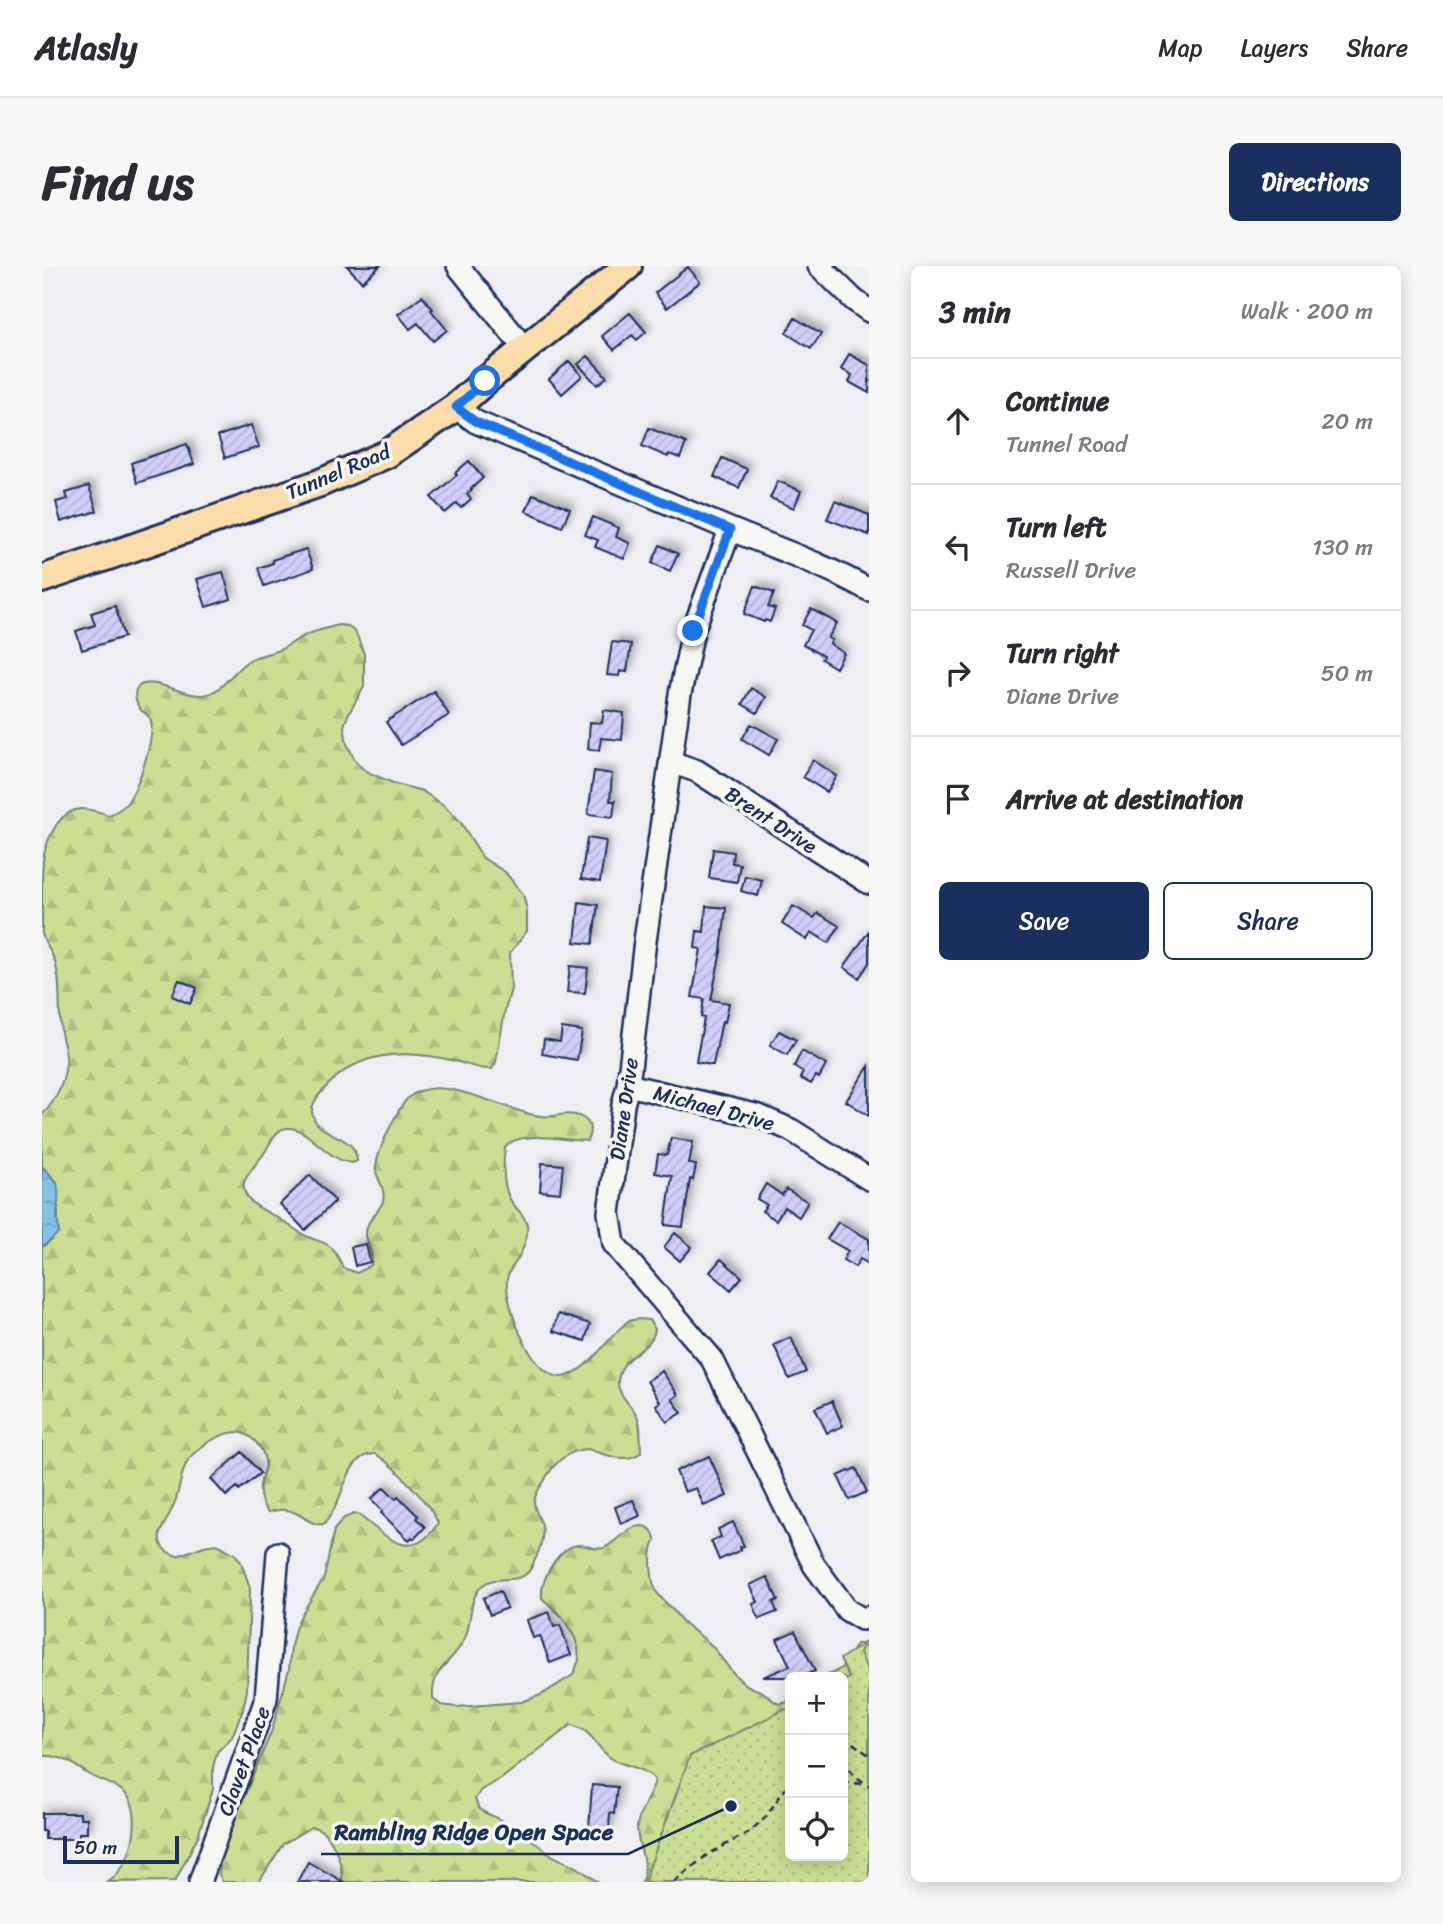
<!DOCTYPE html>
<meta charset="utf-8">
<style>
body{margin:0;font-family:Sriracha,sans-serif;background:#f7f7f7;color:#2b2b33}
.controls{position:absolute;right:21px;bottom:21px;display:grid;overflow:hidden;border-radius:10px;box-shadow:0 4px 18px #0003}
.controls button{width:63px;height:63px;display:grid;place-items:center;padding:0;border:0;border-bottom:2px solid #e1e1e2;background:#fff;color:#2b2b33;font:35px sans-serif}
.scale{position:absolute;left:21px;bottom:18px;width:116px;box-sizing:border-box;padding-left:7px;border:4px solid #1b2f5e;border-top:0;font-size:19px;line-height:24px;white-space:nowrap;color:#1b2f5e;-webkit-text-stroke:5px #f6f6f2;paint-order:stroke}
.stop{position:absolute;width:21px;height:21px;margin:-16px;border:5px solid #1a73e8;border-radius:50%;background:#fff}
.stop.end{background:#1a73e8;border-color:#fff;box-shadow:0 2px 7px #0008}
.list{margin:0;padding:0;list-style:none}
h2{display:flex;justify-content:space-between;align-items:center;height:91px;margin:0;padding:0 28px;font-size:30px}
h2 small{font-size:23px;font-weight:400;color:#7c7c81}
.list li{display:grid;grid-template-columns:46px 1fr auto;gap:21px;align-items:center;box-sizing:border-box;height:126px;padding:0 28px;border-top:2px solid #e1e1e2}
.list b{display:block;font-size:26px;white-space:nowrap}
.list p{margin:0;font-size:23px;white-space:nowrap;color:#7c7c81}
.list em{font-size:23px;font-style:normal;color:#7c7c81}
.actions{display:flex;gap:14px;padding:21px 28px}
.actions a{flex:1;padding:16px 0;border:2px solid #1b2f5e;border-radius:10px;text-align:center;font-size:24px;color:#1b2f5e}
.actions .main{background:#1b2f5e;color:#fff}
.icon{flex:none;width:38px;height:38px;fill:none;stroke:currentColor;stroke-width:2;stroke-linecap:round;stroke-linejoin:round}
.map{position:relative;flex:none;width:827px;height:1616px;overflow:hidden;border-radius:10px}
header{display:flex;align-items:center;gap:42px;box-sizing:border-box;height:98px;padding:0 35px;background:#fff;border-bottom:2px solid #e1e1e2}
header strong{font-size:33px}
nav{display:flex;gap:38px;margin-inline-start:auto;font-size:24px}
.intro{display:flex;align-items:center;justify-content:space-between;box-sizing:border-box;height:168px;padding:0 42px}
h1{margin:0;font-size:49px}
.button{padding:18px 32px;border-radius:10px;background:#1b2f5e;color:#fff;font-size:24px;font-weight:700}
main{display:flex;gap:42px;padding:0 42px}
aside{flex:1;background:#fff;border-radius:10px;box-shadow:0 4px 18px #0003}
.map>svg:first-child{display:block}
.forest{fill:url(#forest-firs);stroke:#738678;stroke-width:2}
.park{fill:url(#park-dots);stroke:#738678;stroke-width:2}
.water{fill:url(#water-ripples);stroke:#5b87af;stroke-width:2}
.building{fill:url(#building-hatch);stroke:#1b2f5e;stroke-width:2;filter:url(#shadow)}
.lines{fill:none;stroke-linecap:round;stroke-linejoin:round}
.minor-casing{stroke:#1b2f5e;stroke-width:26}
.major-casing{stroke:#1b2f5e;stroke-width:32}
.path{stroke:#1b2f5e;stroke-width:2.5;stroke-dasharray:7 5;stroke-linecap:butt}
.minor{stroke:#f6f6f2;stroke-width:21}
.major{stroke:#fbddab;stroke-width:26}
.route{stroke:#1a73e8;stroke-width:9}
.labels{text-anchor:middle;stroke-width:7;stroke-linejoin:round;paint-order:stroke}
.street-label{font-size:21px;fill:#1b2f5e;stroke:#f6f6f2}
.leader{fill:none;stroke:#1b2f5e;stroke-width:2.5}
.callout-dot{fill:#1b2f5e;stroke:#f6f6f2;stroke-width:2.5}
.callout-label{font-size:23px;text-anchor:middle;font-weight:bold;fill:#1b2f5e;stroke:#f6f6f2;stroke-width:7;stroke-linejoin:round;paint-order:stroke}
</style>
<header>
<strong>Atlasly</strong>
<nav><a>Map</a><a>Layers</a><a>Share</a></nav>
</header>
<div class="intro"><h1>Find us</h1><a class="button">Directions</a></div>
<main>
<div class="map">
<svg width="827" height="1616" viewBox="0 0 827 1616">
<defs>
<pattern id="forest-firs" width="22" height="20" patternUnits="userSpaceOnUse" patternTransform="scale(1.75)"><rect width="22" height="20" fill="#cbde93"/><path d="M5 1l3.5 6h-7zM16 11l3.5 6h-7z" fill="#aebf81"/></pattern>
<pattern id="park-dots" width="8" height="8" patternUnits="userSpaceOnUse" patternTransform="scale(1.75)"><rect width="8" height="8" fill="#cbde93"/><path d="M2 2h.1M6 6h.1" fill="none" stroke="#aebf81" stroke-width="1.8" stroke-linecap="round"/></pattern>
<pattern id="water-ripples" width="26" height="14" patternUnits="userSpaceOnUse" patternTransform="scale(1.75)"><rect width="26" height="14" fill="#86c1e5"/><path d="M2 4q2-2 4 0t4 0M15 11q2-2 4 0t4 0" fill="none" stroke="#6d9dbd"/></pattern>
<pattern id="building-hatch" width="6" height="6" patternUnits="userSpaceOnUse" patternTransform="scale(1.75)"><rect width="6" height="6" fill="#d1cff8"/><path d="M-1 1l2-2M0 6l6-6M5 7l2-2" fill="none" stroke="#b3b2d7"/></pattern>
<filter id="shadow"><feDropShadow dx="4.5" dy="-4.5" stdDeviation="3.5" flood-color="#0004"/></filter>
</defs>
<rect width="100%" height="100%" fill="#efeef3"/>
<filter id="ink" filterUnits="userSpaceOnUse"><feTurbulence type="fractalNoise" baseFrequency=".0143" numOctaves="2"/><feDisplacementMap in="SourceGraphic" scale="14" xChannelSelector="R" yChannelSelector="G"/><feConvolveMatrix kernelMatrix="1 2 1 2 8 2 1 2 1" color-interpolation-filters="sRGB"/></filter>
<g filter="url(#ink)">
<path class="forest" d="M296,359L306,360L314,367L322,388V421L306,449L302,460L305,478L313,494L320,502L330,508L351,517L380,525L403,540L418,555L441,592L463,606L481,628L485,644V665L468,687L469,723L463,744L454,796L450,803C437,804 425,798 413,795C369,784 319,783 286,819C280,825 269,836 270,846C273,872 315,867 315,895L310,897C283,894 266,860 245,862C233,863 228,878 223,886C218,894 204,908 202,917C199,938 226,945 238,953C248,960 256,966 266,971C272,974 280,975 286,979C293,984 298,994 301,1002L315,1007L329,999C332,987 325,980 324,968C323,955 337,947 341,935C344,924 336,915 334,905C332,890 356,842 366,832C397,803 464,847 499,850C512,852 528,844 541,852C550,857 549,867 545,875C523,875 478,863 463,881C461,897 460,919 468,933C472,942 484,949 485,959C487,969 480,986 475,994C471,1000 466,1005 465,1013C462,1038 493,1125 528,1109C552,1098 566,1071 586,1055L596,1053L607,1054L613,1063C610,1086 579,1086 576,1115C575,1129 588,1137 594,1148C600,1158 598,1174 599,1186C585,1199 562,1188 546,1183C524,1184 510,1199 501,1217C497,1222 493,1229 492,1236C492,1244 496,1250 499,1256C504,1270 496,1289 489,1302C479,1321 454,1307 441,1319C425,1333 431,1357 422,1374C410,1398 389,1401 391,1433L399,1439L415,1441L479,1436L499,1429L531,1409L537,1394L536,1382L533,1372L521,1352L500,1332C498,1314 516,1281 536,1279C545,1278 552,1285 562,1282C575,1277 592,1251 608,1263C611,1265 612,1269 613,1272C613,1278 611,1277 610,1283C608,1294 609,1314 614,1325C617,1331 623,1335 628,1341C633,1346 637,1352 642,1357C650,1364 659,1370 667,1377C680,1390 687,1406 702,1417C708,1422 715,1423 721,1426C732,1433 732,1442 748,1435V1590H801V1411H781C806,1402 802,1398 814,1378H819L827,1384V1616H600C607,1596 595,1581 595,1561C596,1545 609,1531 613,1514C603,1501 585,1501 572,1494C551,1482 554,1465 529,1459L459,1513L439,1524L433,1533L437,1543L442,1546L473,1561L511,1590L535,1601L556,1616H300C301,1598 290,1562 269,1561L241,1578L217,1616H181L177,1608L179,1586L230,1464L247,1403L249,1380L253,1363L259,1349L282,1312L292,1264L302,1252L312,1248L317,1249C345,1271 370,1299 396,1257C388,1238 351,1198 333,1188C308,1187 303,1222 294,1239C291,1246 287,1252 282,1258C267,1261 259,1245 244,1244C239,1243 232,1245 226,1246C217,1236 216,1223 220,1210C221,1205 224,1200 223,1195C221,1182 212,1171 200,1167C184,1162 153,1182 145,1196C139,1207 138,1221 134,1233C130,1245 123,1256 118,1267C116,1280 123,1286 135,1290L162,1280L174,1278L179,1280L193,1288L199,1296L208,1322L205,1424L201,1444L190,1471L175,1486L171,1501V1523L156,1570L133,1615L66,1616C88,1603 101,1554 87,1532C78,1518 58,1516 45,1507C37,1503 30,1496 21,1493C14,1491 7,1489 0,1490V981L10,974L16,953L15,916L0,900V849C14,835 22,817 24,797C26,787 20,776 19,766C16,742 20,719 13,696C10,686 2,677 0,667C0,654 0,637 0,624C0,596 0,581 15,558C30,537 46,542 67,549C74,546 81,542 85,537C96,522 113,473 109,455C108,449 103,448 99,444C94,438 90,425 97,420C112,410 142,431 160,429C178,428 189,408 202,398C212,389 225,389 237,384C245,381 252,375 260,371C271,365 284,363 296,359Z"/>
<path class="park" d="M822,1377L818,1386L827,1409V1616H602L648,1490L748,1441V1590H801V1415L807,1412L798,1393Z"/>
<path class="water" d="M0,901C22,920 16,923 15,949C15,955 17,961 17,967L0,981Z"/>
<path class="building" d="M305,0H338L320,16Z
M646,1L658,16L625,42L613,27Z
M380,30L391,43L389,44L405,64L391,75L376,57L368,63L356,48Z
M588,47L604,66L595,74L590,69L572,84L560,70Z
M753,52L779,68L769,83L744,67Z
M807,88L827,99V127L807,116L810,109L799,103Z
M546,90L565,111L555,119L536,98Z
M527,95L540,110L520,128L507,113Z
M209,159L217,181L183,192L176,170Z
M607,162L644,177L638,192L627,188L626,191L600,180Z
M145,178L152,198L95,217L89,197Z
M680,192L705,203L697,222L672,211Z
M427,195L441,212L429,223L430,224L425,228L429,233L419,242L415,237L403,247L389,231L415,209L413,207Z
M736,215L759,225L752,242L728,232Z
M47,220L55,245L19,256L14,236L26,233L24,227Z
M491,228L528,243L520,261L484,245Z
M793,235L827,249V269L785,253Z
M551,251L577,262L574,271L588,277L582,293L553,281L556,274L543,269Z
M618,279L636,288L628,305L610,297Z
M264,283L271,303L222,320L216,302L231,297L230,294Z
M181,306L189,333L164,341L155,313Z
M713,320L732,327L726,341L733,343L728,356L723,354L722,356L702,348Z
M73,340L82,371L40,384L34,365L53,359L49,347Z
M769,343L795,357L786,372L790,374L788,378L802,387L794,402L779,393L781,390L761,379L769,364L760,359Z
M570,376L589,378L585,406L578,405L577,410L565,409Z
M709,422L724,431L715,447L700,438Z
M392,425L407,449L359,479L344,456Z
M562,444L582,447L580,474L559,472L557,484L546,483L548,456L560,457Z
M709,458L736,473L727,489L700,473Z
M771,494L795,510L785,526L761,511Z
M552,505L570,508L568,535H573L571,551L546,548Z
M545,572L564,575L558,616L539,613Z
M671,583L691,586L690,597L698,598L695,616L667,612Z
M703,610L720,614L716,630L699,625Z
M537,636L556,639L550,678L533,676Z
M664,640L684,642L679,685L669,734L687,737L683,756L680,755L671,799H669L654,796L662,752L659,751L662,733L650,731L659,683L653,682L655,665L662,666Z
M751,640L772,652L776,647L797,660L787,677L769,666L765,674L740,658Z
M827,665V697L817,712L802,701Z
M528,700L546,702L543,727L525,726Z
M137,714L155,722L148,738L130,730Z
M520,762L540,765L535,794L500,788L502,773L518,776Z
M737,765L754,774L745,789L728,779Z
M760,785L784,799L777,812L774,810L769,818L758,812L761,806L752,800Z
M827,800V850L804,835Z
M629,872L651,876L647,898L654,899L651,914L648,913L641,961L623,959L630,910L613,907L616,888L625,889Z
M500,897L521,899L518,927L498,925Z
M268,909L293,935L263,964L238,938Z
M724,918L740,929L744,923L766,936L757,951L742,941L734,954L720,945L725,939L715,933Z
M796,956L827,973V998L818,993L813,1001L801,994L806,985L785,973Z
M633,967L650,981L638,995L622,981Z
M324,978L328,996L313,1000L309,981Z
M679,993L700,1011L689,1024L668,1006Z
M516,1048L548,1058L543,1075L511,1065Z
M749,1071L764,1106L747,1113L732,1079Z
M620,1105L636,1129L630,1133L640,1147L625,1156L614,1139L618,1136L605,1115Z
M790,1135L801,1160L785,1167L773,1142Z
M200,1186L218,1207L197,1224L195,1221L184,1230L169,1213Z
M667,1190L685,1230L662,1240L654,1222L643,1226L634,1205Z
M814,1202L825,1226L807,1234L796,1210Z
M342,1221L354,1233L356,1230L376,1250L374,1252L383,1261L372,1273L370,1271L367,1274L339,1247L341,1245L329,1233Z
M591,1234L598,1250L579,1258L573,1241Z
M691,1256L702,1280L698,1281L699,1284L677,1294L669,1275L679,1271L676,1263Z
M725,1311L736,1334L731,1336L735,1346L717,1353L711,1338L716,1336L708,1319Z
M458,1325L465,1342L448,1349L441,1332Z
M507,1346L512,1361L518,1359L529,1389L508,1397L498,1370L491,1372L485,1354Z
M753,1365L773,1405L759,1411H721L748,1400L735,1373Z
M550,1519L575,1521L572,1548L568,1547L567,1565L547,1563Z
M0,1547H38V1552H45V1567H37V1573H3V1565H0Z
M266,1596L302,1616H255Z"/>
<g class="lines">
<defs>
<path id="minor" d="M416,0L482,82
M777,0L812,34L827,45
M414,141L434,156C518,191 601,227 685,262C733,282 782,298 827,324
M688,264L651,365L638,428L603,675L586,819L581,839L567,947L572,978L670,1093L772,1299L805,1344L820,1353L827,1351
M629,496L655,505L827,617
M586,819L717,850L749,864L827,913
M158,1616L224,1433L236,1287"/>
<path id="major" d="M0,313L278,217L345,188L414,141L443,115L586,0"/>
</defs>
<use href="#minor" class="minor-casing"/>
<use href="#major" class="major-casing"/>
<path class="path" d="M801,1470L827,1489
M801,1493L812,1509L827,1520
M801,1516L822,1518
M632,1616L665,1589L707,1566L723,1552L740,1527L748,1518"/>
<use href="#minor" class="minor"/>
<use href="#major" class="major"/>
</g>
</g>
<g class="lines" filter="url(#ink)">
<path class="route" d="M443,115L414,141L434,156L688,264L651,365"/>
</g>
<g class="labels">
<g class="street-label">
<text transform="translate(296 206) rotate(-23)" y="7">Tunnel Road</text>
<text transform="translate(729 554) rotate(33)" y="7">Brent Drive</text>
<text transform="translate(672 842) rotate(15)" y="7">Michael Drive</text>
<text transform="translate(582 843) rotate(-82)" y="7">Diane Drive</text>
<text transform="translate(202 1495) rotate(-70)" y="7">Clavet Place</text>
</g>
</g>
<path class="leader" d="M689 1540L586 1588H279"/>
<circle class="callout-dot" cx="689" cy="1540" r="7"/>
<g class="callout-label">
<text x="432" y="1574">Rambling Ridge Open Space</text>
</g>
</svg>
<div class="controls">
<button>+</button>
<button>−</button>
<button><svg class="icon" aria-label="locate" viewBox="0 0 24 24"><circle cx="12" cy="12" r="6"/><path d="M12 2v4M12 18v4M2 12h4M18 12h4"/></svg></button>
</div>
<div class="scale">50 m</div>
<div class="stop" style="left:443px;top:115px"></div>
<div class="stop end" style="left:651px;top:365px"></div>
</div>
<aside>
<h2>3 min<small>Walk · 200 m</small></h2>
<ul class="list">
<li><svg class="icon" aria-label="ahead" viewBox="0 0 24 24"><path d="M12 20V5M6 11l6-6 6 6"/></svg><div><b>Continue</b><p>Tunnel Road</p></div><em>20 m</em></li>
<li><svg class="icon" aria-label="left" viewBox="0 0 24 24"><path d="M17 20v-9H6M10 6l-5 5 5 5"/></svg><div><b>Turn left</b><p>Russell Drive</p></div><em>130 m</em></li>
<li><svg class="icon" aria-label="right" viewBox="0 0 24 24"><path d="M7 20v-9h11M14 6l5 5-5 5"/></svg><div><b>Turn right</b><p>Diane Drive</p></div><em>50 m</em></li>
<li><svg class="icon" aria-label="arrive" viewBox="0 0 24 24"><path d="M6 21V4h12l-3 4 3 4H6"/></svg><div><b>Arrive at destination</b></div></li>
</ul>
<div class="actions"><a class="main">Save</a><a>Share</a></div>
</aside>
</main>
